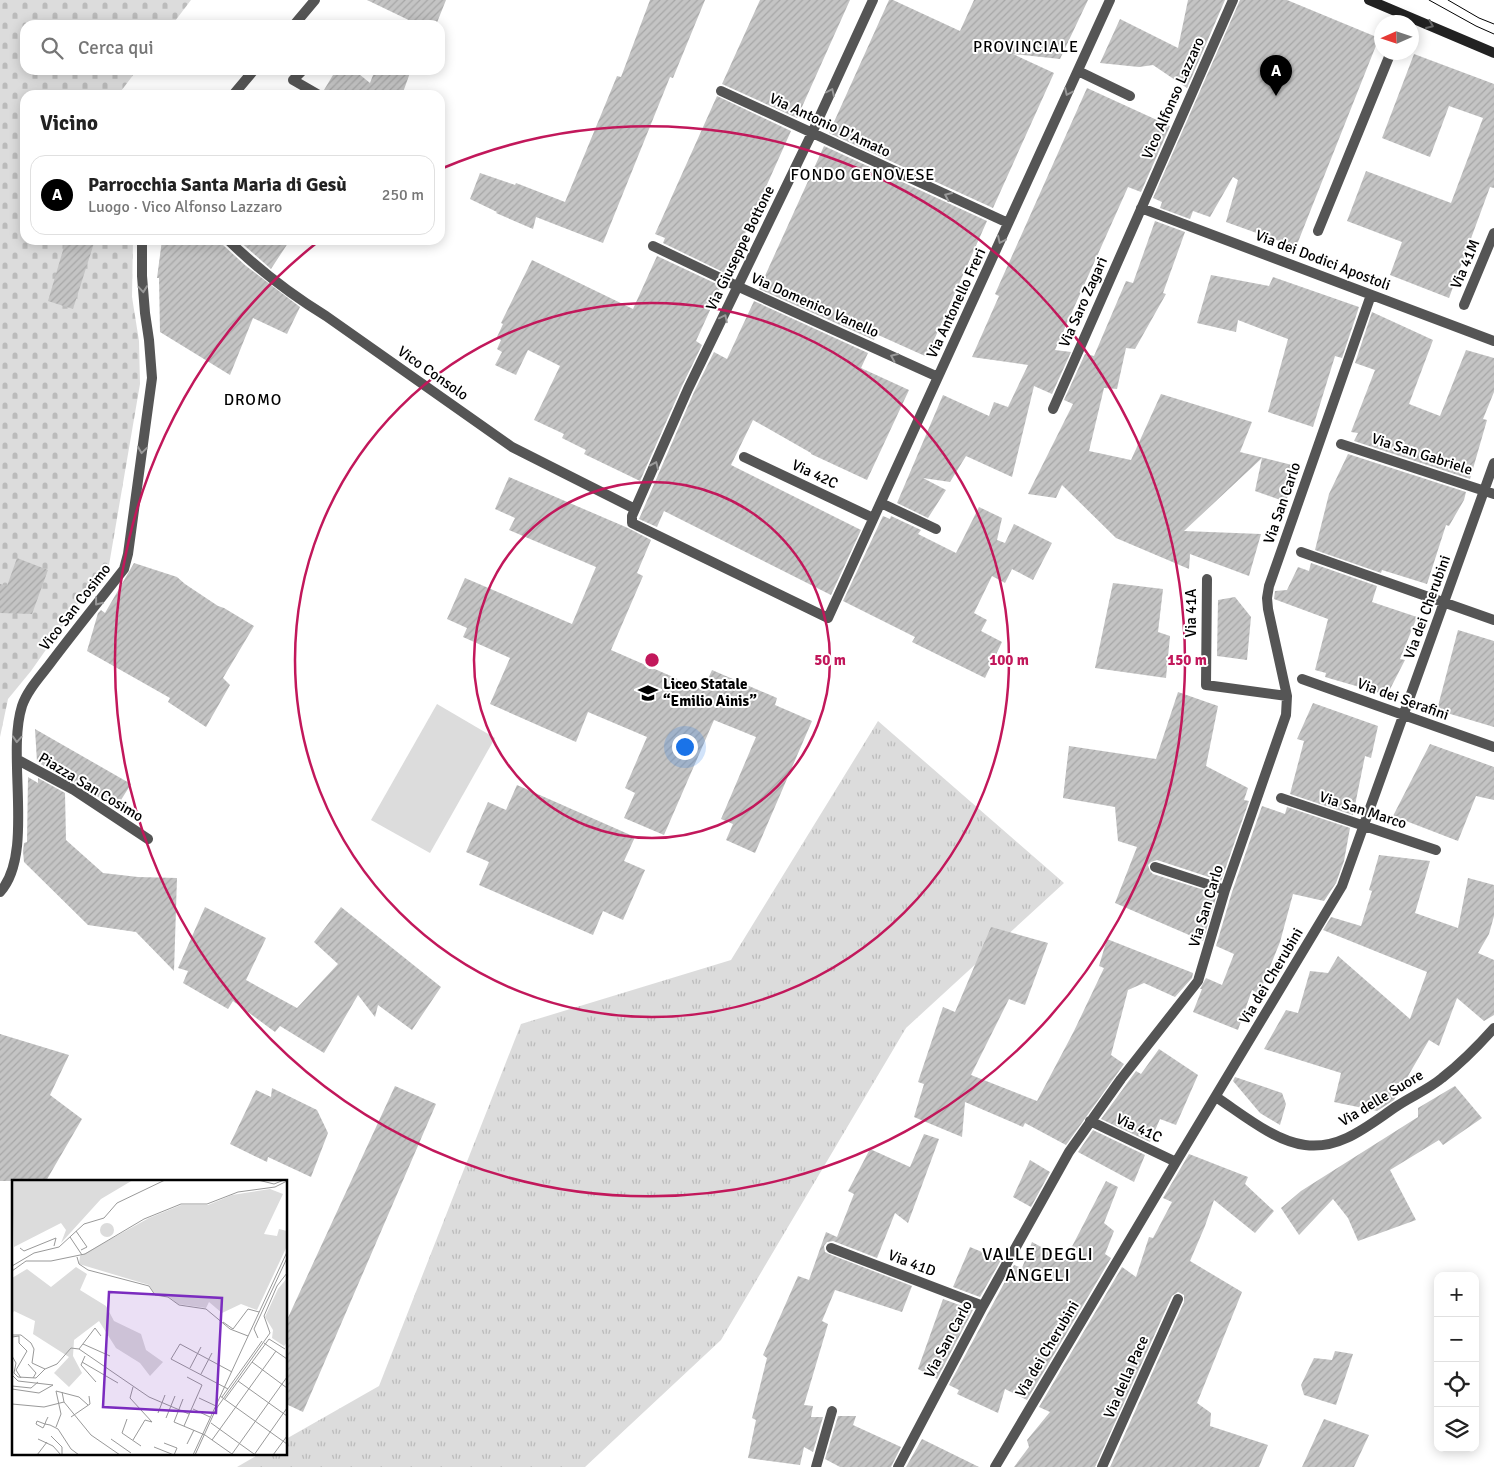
<!DOCTYPE html>
<html lang="it">
<meta charset="utf-8">
<style>
body{margin:0;font-family:Signika,sans-serif;background:#f2f2f2;color:#222}
.controls{position:absolute;right:15px;bottom:15px;display:grid;overflow:hidden;border-radius:10px;box-shadow:0 2px 12px #0003}
.controls button{width:45px;height:45px;display:grid;place-items:center;padding:0;border:0;border-bottom:1px solid #e0e0e0;background:#fff;color:#222;font:25px sans-serif}
.compass{position:absolute;left:1374px;top:15px;width:45px;height:45px;border-radius:50%;background:#fff;box-shadow:0 2px 12px #0003;rotate:267deg}
.you{position:absolute;left:684px;top:746px;width:18px;height:18px;margin:-12px;border:4px solid #fff;border-radius:50%;background:#1a73e8;box-shadow:0 0 0 8px #1a73e833}
.badge{display:grid;place-items:center;width:32px;height:32px;border-radius:50%;background:#000;color:#fff;font-size:16px;font-weight:700}
.pin{position:absolute;translate:-50% -41px;filter:drop-shadow(0 1px 2px #0008)}
.pin::after{content:'';position:absolute;top:26px;width:18px;height:15px;background:inherit;clip-path:polygon(0 0,100% 0,50% 100%)}
.list{margin:0;padding:0;list-style:none}
h2{display:flex;justify-content:space-between;align-items:center;height:65px;margin:0;padding:0 20px;font-size:21px}
h2 small{font-size:16px;font-weight:400;color:#767676}
.list li{display:grid;grid-template-columns:32px 1fr auto;gap:15px;align-items:center;box-sizing:border-box;height:80px;margin:0 10px 10px;padding:0 10px;border:1px solid #e0e0e0;border-radius:15px}
.list b{display:block;font-size:19px;white-space:nowrap}
.list p{margin:0;font-size:16px;white-space:nowrap;color:#767676}
.list em{font-size:16px;font-style:normal;color:#767676}
.icon{flex:none;width:28px;height:28px;fill:none;stroke:currentColor;stroke-width:2;stroke-linecap:round;stroke-linejoin:round}
.map{position:relative;flex:none;width:1494px;height:1467px;overflow:hidden}
.search{position:absolute;background:#fff;box-shadow:0 2px 12px #0003;left:20px;top:20px;width:425px;height:55px;display:flex;align-items:center;gap:12px;box-sizing:border-box;padding:0 18px;border-radius:15px;color:#767676;font-size:19px}
.panel{position:absolute;background:#fff;box-shadow:0 2px 12px #0003;left:20px;top:90px;width:425px;height:155px;border-radius:15px}
.map>svg:first-child{display:block}
.grass{fill:url(#grass-tufts)}
.cemetery{fill:url(#cemetery-stones)}
.garden{fill:#dcdcdc}
.building{fill:url(#building-hatch)}
.lines{fill:none;stroke-linecap:round;stroke-linejoin:round}
.street{stroke:#555;stroke-width:10}
.secondary{stroke:#222;stroke-width:10}
.tram{stroke:#000;stroke-width:1}
.oneway{stroke:#646464}
.oneway2{stroke:#999}
.ring{fill:none;stroke:#c2185b;stroke-width:2.5}
.labels{text-anchor:middle;stroke-width:4;stroke-linejoin:round;paint-order:stroke}
.street-label{font-size:15px;fill:#000;stroke:#fff}
.poi-label{font-size:15px;font-weight:bold;fill:#000;stroke:#fff;text-anchor:start}
.neighbourhood-label{font-size:16px;letter-spacing:1px;fill:#000;stroke:#fff}
.quarter-label{font-size:18px;letter-spacing:1px;fill:#000;stroke:#fff}
.inset-road{fill:none;stroke:#999;stroke-width:1}
.view{fill:#7b2cbf;fill-opacity:0.15;stroke:#7b2cbf;stroke-width:2.5}
.inset-edge{fill:none;stroke:#000;stroke-width:2.5}
.centre{fill:#c2185b;stroke:#fff;stroke-width:2.5}
.ring-label{font-size:15px;text-anchor:middle;font-weight:bold;fill:#c2185b;stroke:#fff;stroke-width:4;stroke-linejoin:round;paint-order:stroke}
</style>
<div class="map">
<svg width="1494" height="1467" viewBox="0 0 1494 1467">
<defs>
<pattern id="grass-tufts" width="24" height="20" patternUnits="userSpaceOnUse" patternTransform="scale(1.25)"><rect width="24" height="20" fill="#dcdcdc"/><path d="M3 7l-1-3M5 7V3M7 7l1-3M15 17l-1-3M17 17v-4M19 17l1-3" fill="none" stroke="#bbb"/></pattern>
<pattern id="cemetery-stones" width="16" height="16" patternUnits="userSpaceOnUse" patternTransform="scale(1.25)"><rect width="16" height="16" fill="#dcdcdc"/><path d="M2 7V4a2 2 0 0 1 4 0v3zM10 15v-3a2 2 0 0 1 4 0v3z" fill="#bbb"/></pattern>
<pattern id="building-hatch" width="6" height="6" patternUnits="userSpaceOnUse" patternTransform="scale(1.25)"><rect width="6" height="6" fill="#c4c4c4"/><path d="M-1 1l2-2M0 6l6-6M5 7l2-2" fill="none" stroke="#a7a7a7"/></pattern>
</defs>
<rect width="100%" height="100%" fill="#fff"/>
<path class="grass" d="M878,721L1064,883L906,1028L721,1340L585,1467H237L261,1453H286V1439L379,1386L521,1024L731,960Z"/>
<path class="cemetery" d="M0,0H191L172,25H25V70H137L118,95H25V240H133L132,297L139,341L140,384L109,565L83,597L31,671L8,699L0,737Z"/>
<path class="garden" d="M437,704L495,738L430,853L371,820Z"/>
<path class="building" d="M367,0H446L436,25H419Z
M650,0H705L673,78L670,77L603,243L536,217L533,229L496,213L497,212L470,199L480,173L515,185L516,183L565,202L617,76L621,77Z
M760,0H850L797,118L722,84Z
M889,0H893L960,31L974,0H1088L1060,59L1013,54L1054,73L993,208L829,133Z
M1188,0H1225L1187,88L1153,65L1139,67L1100,63L1120,19L1178,48Z
M1240,0H1287L1379,38L1296,247L1226,222L1238,180L1233,177L1210,217L1193,211L1190,219L1160,208L1162,202L1153,198Z
M1414,54L1494,84V188L1490,187L1449,298L1390,275L1402,242L1347,221L1366,171L1451,203L1483,118L1449,106L1430,157L1382,138Z
M336,70H354L370,83L375,70H411L402,95H326L324,90Z
M1087,88L1170,126L1141,192L1128,187L1055,350L1071,352L1052,394L1034,386L1012,477L966,456L950,482L923,478L946,490L928,518L897,503L943,395L989,416L994,402L1008,407L1028,365L972,357L999,296L995,294Z
M717,96L791,131L727,274L663,243L665,238L655,234Z
M824,146L987,221L930,349L929,348L925,356L876,334L874,340L759,289Z
M1155,221L1185,232L1163,293L1166,294L1135,349L1126,348L1117,389L1104,388L1089,451L1131,460L1161,394L1252,422L1240,452L1296,466L1286,502L1255,491L1262,458L1184,531L1261,534L1249,576L1190,554L1189,569L1116,538L1062,485L1056,498L1028,494L1073,404L1064,400L1085,354L1094,356L1126,281L1133,283Z
M66,240H95L73,309L48,301Z
M162,240H221L223,245L246,266L300,307L287,334L253,318L230,375L160,332L159,278H157Z
M238,240H290L271,269Z
M657,256L721,286L696,341L702,345L682,386L640,481L584,454L586,450L562,438L564,434L534,420L560,366L528,350L516,375L495,365L502,352L497,349L501,340L497,337L503,324L501,323L532,260L633,309Z
M1211,275L1269,286L1273,277L1359,307L1342,358L1335,356L1313,427L1268,412L1288,339L1238,320L1236,332L1197,323Z
M754,301L868,353L861,368L909,390L867,480L811,454V453L753,420L731,465L861,530L831,595L664,511L657,527L639,519L694,392L714,352L727,359Z
M1372,312L1433,340L1409,404L1440,416L1466,350L1494,358V392L1483,419L1487,420L1470,479L1354,441L1358,433L1351,432L1375,370L1355,363Z
M1348,454L1466,492L1464,500L1449,526L1446,525L1427,584L1382,570L1381,573L1315,550L1329,494Z
M509,477L628,528L651,540L637,573L643,576L611,650L703,690L712,670L777,698L775,705L812,721L755,853L726,840L733,824L721,819L756,737L714,720L664,835L624,818L635,793L625,788L647,737L588,712L576,742L490,704L510,658L463,637L467,628L447,619L465,578L572,624L596,567L509,530L515,518L495,509Z
M979,507L1002,518L997,540L1005,543L1014,524L1052,543L1033,580L1012,569L1005,583L992,576L974,613L987,620L981,631L1002,642L985,678L912,642L915,637L843,601L883,516L890,519L891,516L921,530L918,534L956,553Z
M17,558L48,570L32,614L0,613V584L7,586Z
M134,563L177,577L185,584L218,606L224,608L254,626L223,678L230,685L206,727L168,702L170,698L87,651L98,613L101,610L105,613Z
M1311,563L1377,586L1372,602L1417,617L1400,659L1405,660L1387,695L1325,677L1326,673L1315,670L1328,619L1274,599L1275,591L1287,590L1298,567L1309,571Z
M1113,583L1163,589L1158,632L1170,636L1166,678L1095,668Z
M1235,597L1251,617L1247,660L1217,656L1218,600Z
M1458,630L1494,641V727L1437,710Z
M1178,692L1218,706L1206,766L1248,788L1244,800L1249,801L1221,881L1157,860L1151,862L1148,865L1150,871L1153,874L1217,894L1203,941L1115,903L1137,847L1118,841L1115,807L1063,798L1069,746L1156,759Z
M1313,703L1378,726L1371,758L1365,756L1353,815L1290,794L1304,741L1297,739Z
M35,729L131,784L116,808L77,784L37,762Z
M1430,744L1494,767V800L1476,796L1458,841L1393,816Z
M28,777L38,783V778L65,793L66,840L103,873L138,877L177,878L174,971L136,932L88,925L24,862L23,851L24,843L27,842Z
M517,785L635,837L624,861L645,870L623,920L603,911L593,935L479,885L489,862L466,852L488,802L506,810Z
M1262,806L1285,814L1287,807L1350,828L1344,861L1336,883L1324,901L1293,894L1280,942L1259,994L1252,990L1238,1030L1193,1012L1202,989H1200L1206,978L1222,985L1234,954L1216,946L1232,892Z
M1379,855L1430,861L1415,913L1458,928L1468,878L1494,885V916L1489,934L1478,953L1494,960V1015L1484,1021L1457,998L1439,1046L1429,1040L1394,1100L1377,1111L1334,1102L1341,1073L1264,1049L1286,1010L1298,1013L1310,971L1328,973L1338,956L1410,1019L1427,972L1323,930L1331,917L1361,926L1372,891L1369,890Z
M205,907L266,938L246,980L297,1008L338,964L314,942L341,907L441,987L412,1030L378,1005L375,1017L358,995L324,1053L280,1026L275,1032L233,1001L228,1009L183,983L188,971L178,968Z
M991,927L1048,943L1025,1005L1009,999L971,1075L1037,1101L1074,1031L1104,968L1099,966L1107,939L1193,973L1192,978L1175,997L1144,983L1128,990L1111,1055L1124,1064L1066,1145L1025,1123L1023,1127L965,1102L962,1137L914,1117L924,1084L918,1082L943,1007L955,1012Z
M0,1034L69,1055L50,1095L82,1119L46,1181H0Z
M1159,1049L1198,1075L1176,1125L1160,1119L1150,1142L1101,1119L1136,1071L1141,1074Z
M1235,1077L1282,1093L1286,1104L1280,1125L1260,1113L1233,1081Z
M395,1086L436,1104L303,1412L286,1404V1322Z
M1455,1086L1482,1118L1443,1145L1439,1140L1390,1170L1416,1220L1358,1241L1348,1218L1333,1199L1299,1235L1281,1208L1301,1191L1418,1117V1108Z
M272,1088L317,1110L328,1133L311,1177L268,1157L267,1162L230,1144L256,1090L271,1097Z
M1093,1130L1145,1155L1134,1182L1078,1152Z
M924,1134L939,1139L908,1223L895,1213L877,1258L833,1241L827,1242L824,1246L825,1252L829,1254L912,1286L902,1312L835,1290L822,1321L828,1324L804,1405L813,1406L811,1417H823L813,1452L804,1447L800,1465L748,1458L756,1420L752,1418L767,1358L763,1355L798,1276L809,1280L826,1232L837,1237L854,1194L848,1191L870,1149L910,1167Z
M1189,1154L1248,1177L1245,1184L1274,1211L1255,1233L1214,1200L1205,1226L1190,1261L1242,1292L1197,1403L1211,1413L1210,1426L1268,1445L1259,1467H1110L1184,1302V1295L1178,1292L1172,1296L1095,1467H1014L1029,1447L1027,1440L1050,1412L1039,1407L1122,1267L1136,1277L1149,1237L1153,1238L1172,1202L1163,1198Z
M1030,1160L1050,1172L1031,1207L1013,1197Z
M1106,1181L1118,1187L1104,1223L1114,1231L1105,1254L1111,1258L1027,1400L1005,1389L998,1413L957,1394L959,1390L949,1385L1014,1265L1022,1268L1032,1242L1065,1260Z
M970,1247L1001,1260L980,1297L953,1287Z
M943,1299L973,1310L937,1379L918,1369Z
M1335,1351L1353,1354L1336,1405L1304,1395L1301,1385L1314,1358L1332,1360Z
M838,1416H856L853,1425L901,1447L891,1467H840L825,1459Z
M1324,1419L1369,1435L1354,1467H1302Z
M922,1439L979,1467H906Z"/>
<g class="lines">
<path class="street" d="M873,0L812,133L688,389L632,516V523L828,618L1110,0
M294,25L315,0
M303,70L293,80L319,95
M1078,71L1130,96
M721,91L1008,223
M233,95L254,70
M1141,208L1494,341
M1318,231L1391,52
M228,240C258,269 290,294 326,316L512,447L635,509
M653,246L739,287L938,377
M1464,305L1494,233
M1053,409L1233,0
M1341,444L1494,494
M744,457L873,518
M881,503L936,529
M1301,552L1494,620
M1207,579L1206,685L1287,696
M1302,679L1494,747
M18,760L74,790L148,839
M1281,798L1436,850
M1155,867L1225,890
M0,892C35,854 6,756 22,706C27,691 39,678 49,665C73,633 99,601 124,569L128,554L152,378L149,340L145,313L142,276V240
M1216,1097C1242,1114 1274,1141 1305,1145C1341,1150 1370,1124 1397,1106C1412,1096 1429,1089 1442,1078C1461,1063 1478,1046 1494,1028
M1090,1121L1176,1162
M831,1248L983,1306
M816,1467L832,1411
M898,1467L983,1306L1069,1152L1121,1079L1198,981L1225,890L1286,715L1287,696L1268,609L1267,598L1269,586L1371,295
M995,1467L1176,1162L1342,886L1494,463
M1102,1467L1178,1299"/>
<path class="secondary" d="M1369,0L1494,53"/>
<path class="tram" d="M1429,0L1476,26L1494,34
M1448,0L1479,18L1494,24"/>
</g>
<defs><path id="oneway-chevron" d="M-2-3.5L2.5 0L-2 3.5" fill="none" stroke-width="1.6" stroke-linecap="round" stroke-linejoin="round" transform="scale(1.25)"/></defs>
<use class="oneway" href="#oneway-chevron" transform="translate(1430 25) rotate(23)"/>
<g class="oneway2">
<use href="#oneway-chevron" transform="translate(831 92) rotate(-65)"/>
<use href="#oneway-chevron" transform="translate(1068 92) rotate(115)"/>
<use href="#oneway-chevron" transform="translate(948 196) rotate(-155)"/>
<use href="#oneway-chevron" transform="translate(1001 240) rotate(115)"/>
<use href="#oneway-chevron" transform="translate(143 289) rotate(85)"/>
<use href="#oneway-chevron" transform="translate(724 318) rotate(-64)"/>
<use href="#oneway-chevron" transform="translate(894 357) rotate(-156)"/>
<use href="#oneway-chevron" transform="translate(142 450) rotate(98)"/>
<use href="#oneway-chevron" transform="translate(655 465) rotate(-66)"/>
<use href="#oneway-chevron" transform="translate(98 602) rotate(128)"/>
<use href="#oneway-chevron" transform="translate(17 739) rotate(94)"/>
</g>
<g class="ring">
<circle cx="652" cy="660" r="178"/>
<circle cx="652" cy="660" r="357"/>
<path d="M443 168A535 535 0 1 1 319 241"/>
</g>
<defs>
<symbol id="school-bare" viewBox="-9 -9 18 18"><path d="M0-5L7-2L0 1L-7-2ZM-4 1L0 2.5L4 1V4Q0 6-4 4Z" fill="#000" stroke="#fff" stroke-width="2.5" paint-order="stroke"/></symbol>
</defs>
<g fill-rule="evenodd">
<use href="#school-bare" x="634" y="679" width="28" height="28"/>
</g>
<g class="labels">
<g class="street-label">
<text transform="translate(1173 98) rotate(-66)" y="5">Vico Alfonso Lazzaro</text>
<text transform="translate(830 125) rotate(25)" y="5">Via Antonio D'Amato</text>
<text transform="translate(740 248) rotate(-64)" y="5">Via Giuseppe Bottone</text>
<text transform="translate(1323 260) rotate(21)" y="5">Via dei Dodici Apostoli</text>
<text transform="translate(1465 264) rotate(-67)" y="5">Via 41M</text>
<text transform="translate(1083 302) rotate(-66)" y="5">Via Saro Zagari</text>
<text transform="translate(956 303) rotate(-65)" y="5">Via Antonello Freri</text>
<text transform="translate(815 305) rotate(24)" y="5">Via Domenico Vanello</text>
<text transform="translate(433 373) rotate(35)" y="5">Vico Consolo</text>
<text transform="translate(1422 454) rotate(18)" y="5">Via San Gabriele</text>
<text transform="translate(815 474) rotate(25)" y="5">Via 42C</text>
<text transform="translate(1282 503) rotate(-71)" y="5">Via San Carlo</text>
<text transform="translate(75 607) rotate(-52)" y="5">Vico San Cosimo</text>
<text transform="translate(1427 607) rotate(-70)" y="5">Via dei Cherubini</text>
<text transform="translate(1191 613) rotate(-90)" y="5">Via 41A</text>
<text transform="translate(1403 699) rotate(20)" y="5">Via dei Serafini</text>
<text transform="translate(91 787) rotate(31)" y="5">Piazza San Cosimo</text>
<text transform="translate(1363 810) rotate(18)" y="5">Via San Marco</text>
<text transform="translate(1206 906) rotate(-73)" y="5">Via San Carlo</text>
<text transform="translate(1271 976) rotate(-59)" y="5">Via dei Cherubini</text>
<text transform="translate(1381 1098) rotate(-31)" y="5">Via delle Suore</text>
<text transform="translate(1139 1128) rotate(25)" y="5">Via 41C</text>
<text transform="translate(912 1263) rotate(21)" y="5">Via 41D</text>
<text transform="translate(948 1339) rotate(-62)" y="5">Via San Carlo</text>
<text transform="translate(1047 1349) rotate(-59)" y="5">Via dei Cherubini</text>
<text transform="translate(1126 1377) rotate(-66)" y="5">Via della Pace</text>
</g>
<g class="poi-label">
<text x="663" y="689">Liceo Statale<tspan x="663" dy="17">“Emilio Ainis”</tspan></text>
</g>
<g class="neighbourhood-label">
<text x="1026" y="52">PROVINCIALE</text>
<text x="863" y="180">FONDO GENOVESE</text>
<text x="253" y="405">DROMO</text>
</g>
<g class="quarter-label">
<text x="1038" y="1260">VALLE DEGLI<tspan x="1038" dy="21">ANGELI</tspan></text>
</g>
</g>
<g transform="translate(12 1180)">
<rect width="275" height="275" fill="#fff"/>
<path d="M0,0H121L89,19L49,63L54,50L49,43L2,67ZM64,87L75,94L68,110L94,126L102,141L129,154L134,170L151,182L138,196L128,183L104,168L87,141L62,160L61,176L70,193L57,207L42,193L57,177L21,154L23,141L2,131L0,135V98L15,89L39,107ZM275,98V162L272,166L260,158L261,150L253,137L266,109Z" fill="#dcdcdc"/>
<path d="M258,9L271,14L252,54L265,56L267,49L275,51V66L245,130L229,124L210,133L197,122L194,128L166,124L156,116L142,113L137,105L67,84L68,76L137,38L169,25H196L220,15Z" fill="#dcdcdc"/>
<path d="M88 50a7 7 0 1 1 14 0a7 7 0 1 1-14 0Z" fill="#dcdcdc"/>
<path class="inset-road" d="M246,0L262,4L272,0M64,51L75,67L69,70M58,57L70,75M8,68L12,71L44,58L42,66M65,77L67,84L76,90L137,106L143,115L156,117L167,125L194,129L218,149L236,156M0,86L22,73L47,67L72,44L92,38L105,23L153,0M0,91L14,81H39L73,74L132,39L169,24H195L226,12L263,7L275,1M211,142L221,149L236,129L247,132M0,155H9L19,163L22,169L20,183L33,189M0,157L7,156V163L15,171L4,190L9,198M246,158L242,149L275,78M252,163L275,179M71,164L98,176M67,169L137,217L177,234M67,169L83,148L89,156M0,176L4,183L2,193L6,197L24,198L33,189M73,176L69,185L84,202M70,182L106,203M240,182L275,208M16,184L24,193L21,198M178,188L189,167M33,189L45,184L59,168L67,169M189,194L200,173M0,195L6,201L41,205M226,201L275,236M0,206L19,208L26,202M121,207L118,218L140,242M0,209L27,213L41,205M216,209L159,179L168,164L220,192M50,212L52,222L79,255L108,275M208,216L275,264M210,217L250,161M187,218L204,226M171,219L162,242L193,255L220,274M213,219L257,159L273,169M0,224L32,227L52,222M181,229L198,237M146,233L153,215M36,237L34,241L33,244L31,248L24,244L25,241L33,244L38,245L46,249L59,269L67,275M59,237L78,224L77,216M154,238L163,216M115,239L110,253L129,266M199,243L242,274M172,246L190,205L175,197M44,247L49,234L44,211L67,217L76,225M39,256L50,267V275M26,259L41,266L49,275M99,259L119,273M121,260L133,240L140,242M200,260L264,171M152,263L165,268L162,275M175,264L182,250M142,267L162,275M220,274L275,197M25,275L35,262M181,275L275,72M183,275L204,229L258,153L252,136L265,106L275,93M242,275L275,228M261,275L275,256"/>
<path class="view" d="M97,112L210,118L204,233L91,227Z"/>
<rect width="275" height="275" class="inset-edge"/>
</g>
<circle cx="652" cy="660" r="8" class="centre"/>
<g class="ring-label">
<text x="830" y="665">50 m</text>
<text x="1009" y="665">100 m</text>
<text x="1187" y="665">150 m</text>
</g>
</svg>
<div class="controls">
<button>+</button>
<button>−</button>
<button><svg class="icon" aria-label="locate" viewBox="0 0 24 24"><circle cx="12" cy="12" r="6"/><path d="M12 2v4M12 18v4M2 12h4M18 12h4"/></svg></button>
<button><svg class="icon" aria-label="layers" viewBox="0 0 24 24"><path d="M12 4l9 5-9 5-9-5zM3 14l9 5 9-5"/></svg></button>
</div>
<svg class="compass" viewBox="-18 -18 36 36"><path d="M0-13l5 13h-10z" fill="#e53935"/><path d="M0 13l5-13h-10z" fill="#767676"/></svg>
<div class="you"></div>
<div class="pin badge" style="left:1276px;top:96px">A</div>
<div class="search"><svg class="icon" aria-label="search" viewBox="0 0 24 24"><circle cx="10" cy="10" r="6"/><path d="M15 15l6 6"/></svg>Cerca qui</div>
<section class="panel">
<h2>Vicino<small></small></h2>
<ul class="list">
<li><span class="badge">A</span><div><b>Parrocchia Santa Maria di Gesù</b><p>Luogo · Vico Alfonso Lazzaro</p></div><em>250 m</em></li>
</ul>
</section>
</div>
